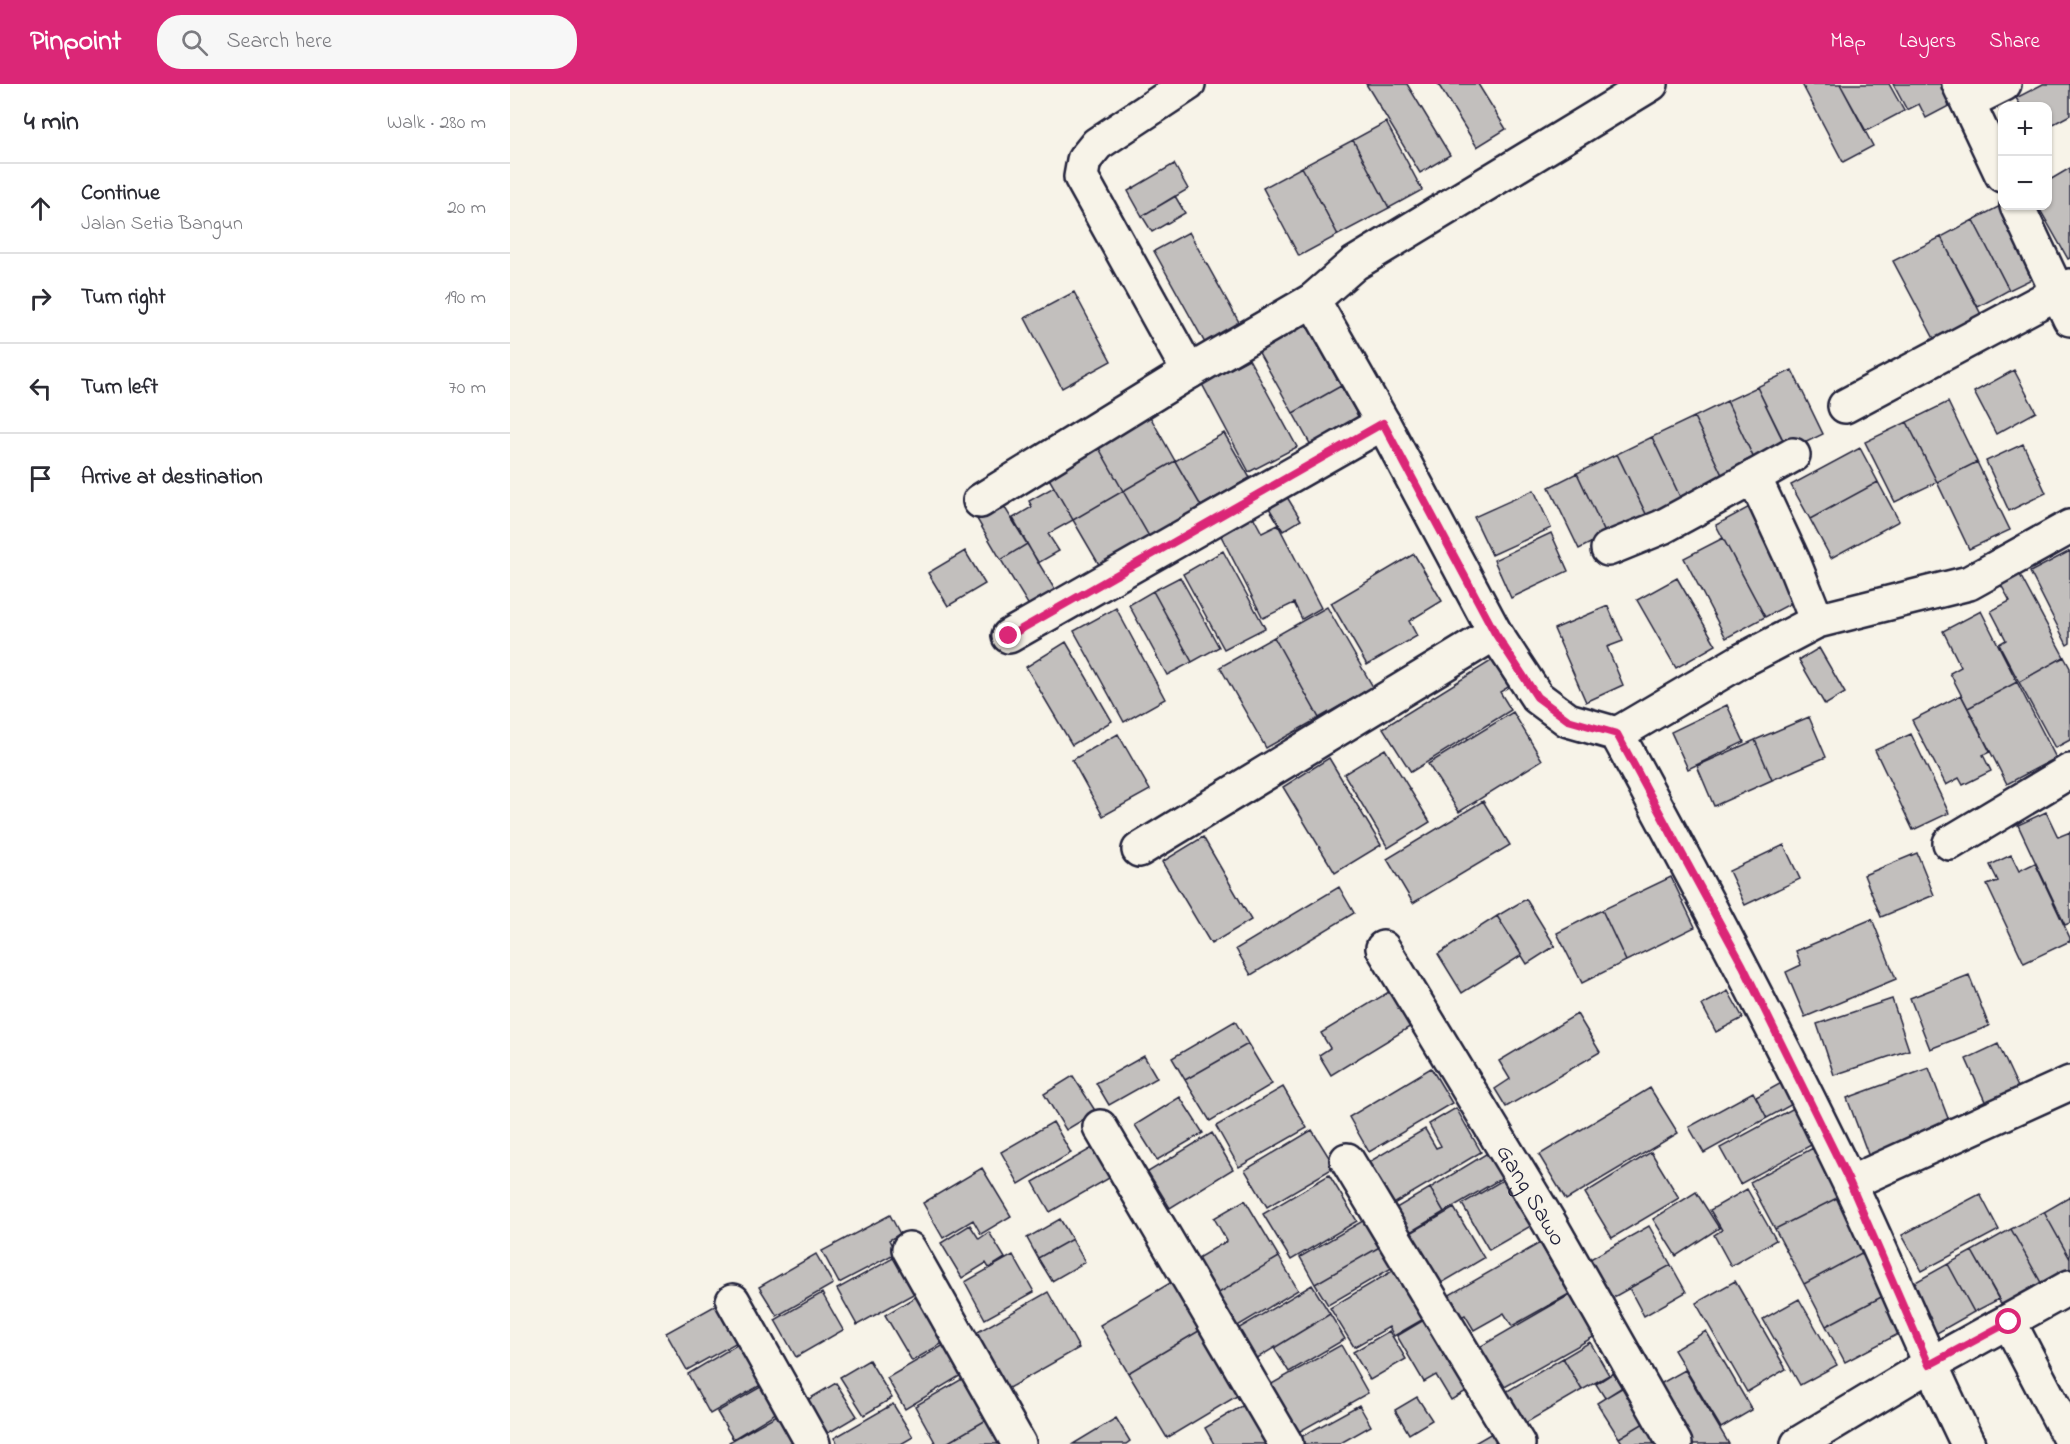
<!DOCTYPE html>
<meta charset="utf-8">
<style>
body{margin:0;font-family:"Indie Flower",sans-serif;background:#f7f7f7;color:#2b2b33}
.controls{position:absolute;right:18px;top:18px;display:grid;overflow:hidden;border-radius:12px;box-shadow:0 2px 4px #0004}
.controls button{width:54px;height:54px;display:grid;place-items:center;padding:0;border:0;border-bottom:2px solid #e1e1e2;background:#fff;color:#2b2b33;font:30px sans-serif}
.stop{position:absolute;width:18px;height:18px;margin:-14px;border:4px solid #db2777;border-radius:50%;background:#fff}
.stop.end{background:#db2777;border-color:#fff;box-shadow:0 2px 6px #0008}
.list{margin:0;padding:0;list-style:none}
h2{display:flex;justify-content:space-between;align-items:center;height:78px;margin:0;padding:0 24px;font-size:26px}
h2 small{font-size:20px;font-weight:400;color:#7c7c81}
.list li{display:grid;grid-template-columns:39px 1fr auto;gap:18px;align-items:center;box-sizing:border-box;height:90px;padding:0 24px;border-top:2px solid #e1e1e2}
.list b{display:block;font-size:22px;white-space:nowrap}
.list p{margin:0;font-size:20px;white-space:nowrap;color:#7c7c81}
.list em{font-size:20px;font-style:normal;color:#7c7c81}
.icon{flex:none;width:33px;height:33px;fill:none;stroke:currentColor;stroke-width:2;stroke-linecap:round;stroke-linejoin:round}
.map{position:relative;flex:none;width:1560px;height:1360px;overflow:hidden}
header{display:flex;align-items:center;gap:36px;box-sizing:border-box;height:84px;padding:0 30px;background:#db2777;color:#fff}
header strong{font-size:28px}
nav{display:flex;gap:33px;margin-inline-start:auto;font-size:21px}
.search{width:420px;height:54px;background:#f7f7f7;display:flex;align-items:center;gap:15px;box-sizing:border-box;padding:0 21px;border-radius:24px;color:#7c7c81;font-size:22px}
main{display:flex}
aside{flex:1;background:#fff}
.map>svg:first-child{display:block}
.building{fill:#c2bfbd;stroke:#22223b;stroke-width:1.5}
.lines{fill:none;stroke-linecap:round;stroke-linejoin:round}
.minor-casing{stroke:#22223b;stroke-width:38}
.minor{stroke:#f7f3e8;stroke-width:33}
.route{stroke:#db2777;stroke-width:8}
.labels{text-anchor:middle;stroke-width:6;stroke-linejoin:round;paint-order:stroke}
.street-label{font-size:24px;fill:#22223b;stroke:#f7f3e8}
</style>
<header>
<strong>Pinpoint</strong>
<div class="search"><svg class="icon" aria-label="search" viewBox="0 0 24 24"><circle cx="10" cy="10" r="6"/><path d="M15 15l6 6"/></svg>Search here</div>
<nav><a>Map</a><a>Layers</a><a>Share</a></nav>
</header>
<main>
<aside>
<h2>4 min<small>Walk · 280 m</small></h2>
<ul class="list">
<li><svg class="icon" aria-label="ahead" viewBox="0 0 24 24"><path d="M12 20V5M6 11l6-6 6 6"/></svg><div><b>Continue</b><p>Jalan Setia Bangun</p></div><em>20 m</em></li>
<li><svg class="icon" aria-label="right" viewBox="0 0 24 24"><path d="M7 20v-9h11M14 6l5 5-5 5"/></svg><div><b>Turn right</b></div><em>190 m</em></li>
<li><svg class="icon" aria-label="left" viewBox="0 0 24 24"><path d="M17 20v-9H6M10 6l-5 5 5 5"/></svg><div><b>Turn left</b></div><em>70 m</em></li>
<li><svg class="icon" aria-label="arrive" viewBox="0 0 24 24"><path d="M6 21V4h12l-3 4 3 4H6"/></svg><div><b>Arrive at destination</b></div></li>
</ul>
</aside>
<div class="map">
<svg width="1560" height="1360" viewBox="0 0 1560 1360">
<rect width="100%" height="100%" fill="#f7f3e8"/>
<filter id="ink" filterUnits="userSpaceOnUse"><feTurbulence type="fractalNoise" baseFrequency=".0167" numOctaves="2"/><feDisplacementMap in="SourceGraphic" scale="12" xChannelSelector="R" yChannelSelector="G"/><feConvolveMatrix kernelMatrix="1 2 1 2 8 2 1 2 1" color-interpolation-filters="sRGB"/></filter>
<g filter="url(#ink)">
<path class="building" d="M856,0H897L940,71L910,89Z
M928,0H968L996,45L967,63Z
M1292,0H1330L1363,62L1333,78Z
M1330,0H1379L1394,27L1356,47Z
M1383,0H1447L1454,14L1416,34L1409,20L1397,26Z
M1533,0H1560V31L1538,43V22H1511L1506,14Z
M876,38L912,106L879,124L843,56Z
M843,56L879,124L828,151L792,83Z
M664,80L678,105L632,132L618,107Z
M792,83L828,151L789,172L753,104Z
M1560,84V174L1558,175L1528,122H1538V97Z
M665,112L675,129L642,148L632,132Z
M1492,121L1530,191L1499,206L1463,136Z
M1463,136L1499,206L1468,223L1431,153Z
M679,148L735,249L700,268L644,167Z
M1431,153L1476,240L1429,264L1383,177Z
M564,208L601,277L552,304L515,234Z
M795,238L831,302L783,329L747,265Z
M739,275L787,363L739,388L692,300Z
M1282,286L1313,350L1278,367L1247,303Z
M1504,286L1526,328L1486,350L1464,308Z
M831,302L851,337L803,365L783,329Z
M1247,303L1277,364L1246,379L1217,317Z
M1217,317L1246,379L1214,395L1184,333Z
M1438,318L1467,378L1427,398L1397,338Z
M637,327L665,377L613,407L585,357Z
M1184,333L1214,395L1171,415L1142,353Z
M1397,338L1427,398L1385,418L1355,358Z
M714,349L740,394L691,422L665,377Z
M1142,353L1171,415L1137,432L1107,370Z
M585,357L613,407L563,436L534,386Z
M1513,360L1536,409L1499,427L1476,377Z
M1350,364L1368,398L1300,435L1281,401Z
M1107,370L1137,432L1096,451L1067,389Z
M665,377L691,422L681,428L686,436L644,461L613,407Z
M1467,378L1500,446L1459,465L1427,398Z
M1067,389L1096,451L1069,465L1039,403Z
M1368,398L1389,437L1321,474L1300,435Z
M544,403L563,436L538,450L549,467L528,479L503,434L522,423L519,417Z
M1024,406L1041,444L982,471L964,433Z
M613,407L644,461L594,489L563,436Z
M777,413L791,436L773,447L759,424Z
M489,414L517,460L491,476L464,430Z
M1245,420L1293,513L1255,533L1206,441Z
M739,425L752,449L768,441L811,524L792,535L784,519L753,534L706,442Z
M1041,449L1058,487L1001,514L984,476Z
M1213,454L1255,533L1216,554L1174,474Z
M517,460L550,514L524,530L491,476Z
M455,467L475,500L438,522L418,489Z
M713,467L755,544L714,565L673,490Z
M1560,467V559L1557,561L1520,488Z
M904,470L932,517L899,537L907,552L857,581L821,519Z
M1509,489L1554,573L1509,598L1489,560L1496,556L1481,527L1500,517L1490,499Z
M670,493L709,563L682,578L643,507Z
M1167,494L1206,561L1166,584L1127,516Z
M643,507L682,578L657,591L619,521Z
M1098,522L1113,557L1097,563L1113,601L1076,618L1044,545Z
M817,523L863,603L809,634L764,553Z
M606,524L655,615L614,638L564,547Z
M1471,527L1507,598L1458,624L1440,589L1451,583L1433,547Z
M764,553L809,634L756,664L710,583Z
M556,558L602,637L562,661L516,583Z
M1309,564L1335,609L1315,621L1289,576Z
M994,569L1010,596L990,608L1001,626L901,688L873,644Z
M1554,573L1560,584V656L1545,664L1509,598Z
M1507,598L1546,674L1497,700L1458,624Z
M1451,611L1480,668L1473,671L1481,687L1453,701L1449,694L1436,701L1402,636Z
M1217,621L1234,658L1178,685L1161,648Z
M1003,628L1032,676L949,728L918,680Z
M1299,633L1316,673L1262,696L1245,656Z
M608,650L640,706L593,732L562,676Z
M1401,650L1439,729L1403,746L1365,666Z
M1245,656L1262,696L1204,722L1187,682Z
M875,665L920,738L878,764L834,690Z
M819,674L871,761L825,789L773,703Z
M973,717L1000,761L903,819L877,775Z
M1536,728L1548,753L1560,748V839L1555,841L1508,741Z
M693,753L741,836L701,860L652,778Z
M1274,761L1290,795L1235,821L1219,787Z
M1407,769L1424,811L1371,833L1354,791Z
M1501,771L1509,787L1525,779L1560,854V857L1514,879L1477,801L1488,797L1480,781Z
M1161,793L1185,843L1116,877L1092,826Z
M829,803L844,829L741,891L726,865Z
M1016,815L1045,862L1017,880L987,832Z
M1092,826L1116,877L1072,899L1047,849Z
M987,832L1012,871L952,909L928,870Z
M1362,835L1386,895L1295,933L1276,888L1291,881L1286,867Z
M1459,891L1479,942L1420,965L1400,914Z
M882,906L903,941L821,991L809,971L820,964L811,949Z
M1218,907L1233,934L1206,948L1192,921Z
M1382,915L1399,966L1324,991L1307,940Z
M1067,930L1090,968L996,1023L985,1005L1000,995L989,977Z
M725,937L738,960L675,996L662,974Z
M738,960L762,1000L700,1037L675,996Z
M1488,960L1512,1012L1479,1026L1456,975Z
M634,972L647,994L599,1021L586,999Z
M921,984L942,1019L859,1068L839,1033Z
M1419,984L1441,1042L1359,1073L1337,1014Z
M563,992L586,1028L556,1046L534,1010Z
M1275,997L1286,1018L1257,1034L1246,1013Z
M773,1003L797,1044L729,1083L706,1042Z
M1140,1004L1168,1049L1056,1116L1029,1071Z
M1243,1008L1257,1034L1194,1069L1179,1043Z
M670,1013L693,1049L647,1076L625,1041Z
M946,1024L971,1068L872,1127L847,1085L915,1045L926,1064L931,1062L919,1040Z
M1284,1024L1303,1060L1230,1100L1210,1064Z
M543,1038L561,1069L509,1100L491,1068Z
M802,1046L825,1083L757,1123L735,1086Z
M702,1049L723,1085L660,1124L638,1088Z
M989,1062L1004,1087L934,1128L920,1104Z
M584,1063L601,1093L540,1128L523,1098Z
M1303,1064L1329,1113L1265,1145L1240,1098Z
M1141,1068L1169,1114L1102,1154L1075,1109Z
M472,1084L501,1132L471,1150L463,1136L433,1154L413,1119Z
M1003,1090L1031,1136L979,1166L952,1120Z
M819,1091L847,1137L781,1176L753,1130Z
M920,1104L934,1128L890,1154L876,1130Z
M1237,1105L1266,1156L1221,1182L1204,1151L1212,1146L1200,1126Z
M1186,1108L1209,1144L1166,1172L1143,1135Z
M1470,1110L1489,1146L1412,1187L1392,1151Z
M1329,1113L1357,1166L1294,1200L1265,1145Z
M1560,1113V1175L1534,1128Z
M735,1116L769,1173L707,1210L686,1175L717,1157L704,1134Z
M944,1124L974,1174L930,1200L899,1150Z
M1534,1128L1560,1175V1189L1534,1204L1501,1145Z
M380,1131L390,1150L379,1156L386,1169L329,1199L312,1167Z
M858,1134L873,1161L805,1200L790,1173Z
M550,1135L562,1155L528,1174L517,1154Z
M460,1141L469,1155L479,1148L495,1174L479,1184L476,1179L452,1194L431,1159Z
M1139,1142L1161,1181L1095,1218L1073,1179Z
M1501,1145L1534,1204L1494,1225L1462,1167Z
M562,1155L575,1178L542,1197L528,1174Z
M1030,1159L1059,1210L1002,1242L994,1229L964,1246L955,1231L941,1238L929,1217Z
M873,1161L885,1182L818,1221L805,1200Z
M1357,1166L1379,1209L1316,1242L1294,1200Z
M396,1167L416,1203L347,1241L327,1205Z
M1462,1167L1489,1215L1464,1228L1438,1180Z
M306,1170L323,1200L267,1232L249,1203Z
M503,1171L524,1208L475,1235L455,1198Z
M769,1173L788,1206L726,1243L707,1210Z
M1438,1180L1464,1228L1420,1253L1393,1205Z
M1161,1181L1176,1208L1134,1232L1119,1204Z
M889,1183L917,1233L884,1252L879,1243L844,1263L820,1224Z
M670,1193L699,1241L618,1289L590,1241Z
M1225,1197L1276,1285L1237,1308L1186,1219Z
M802,1201L820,1230L744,1276L726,1246Z
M417,1206L445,1252L402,1277L375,1231Z
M538,1208L569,1264L497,1305L466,1249Z
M312,1209L333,1246L286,1273L265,1236Z
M1063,1209L1087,1251L984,1309L961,1268Z
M1379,1209L1398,1245L1335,1278L1316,1242Z
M1289,1215L1327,1281L1290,1301L1253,1235Z
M210,1219L231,1256L177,1286L156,1249Z
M820,1230L835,1255L779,1288L764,1264Z
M924,1230L965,1302L941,1316L926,1291L914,1298L887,1252Z
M699,1241L737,1306L657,1354L618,1289Z
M879,1247L896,1275L860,1296L843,1268Z
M1196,1247L1242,1326L1211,1344L1164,1266Z
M240,1253L263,1294L200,1330L178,1290Z
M446,1254L463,1284L395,1325L377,1294Z
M1080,1258L1099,1291L1072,1306L1053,1274Z
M831,1261L858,1309L785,1350L758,1302Z
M1053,1274L1072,1306L1012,1341L994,1309Z
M359,1276L382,1314L354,1331L330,1293Z
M1175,1286L1219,1360H1173L1141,1305Z
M466,1287L490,1328L435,1360H426L405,1322Z
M1103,1289L1112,1304L1095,1314L1086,1300Z
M263,1296L279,1321L223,1355L207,1328Z
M326,1299L347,1332L308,1355L287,1322Z
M1117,1300L1139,1336L1109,1354L1087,1319Z
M907,1313L922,1336L899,1350L885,1326Z
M744,1315L770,1360H704L695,1344Z
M383,1320L403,1353L391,1360H328L324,1354Z
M849,1321L861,1342L829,1360H789L787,1355Z
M276,1326L284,1360H220L219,1358Z
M490,1328L499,1360H435Z
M606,1334L620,1357L616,1360H563Z
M1139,1336L1153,1360H1113L1109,1354Z
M994,1342L1004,1360H963Z"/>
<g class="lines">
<defs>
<g id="minor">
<path d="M678,0L587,60L574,76L571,93L679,288"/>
<path d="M1449,0L1492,91"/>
<path d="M1458,18L1494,0"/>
<path d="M1507,122L1560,235"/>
<path d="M803,216L873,339"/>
<path d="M1335,322L1560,202"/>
<path d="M1244,393L1283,371"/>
<path d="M470,417L679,288L803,216L844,180L1141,0"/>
<path d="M1098,465L1152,443L1244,393L1283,477L1307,537L1229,578L1107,650C1187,797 1265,945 1338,1096C1380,1183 1415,1273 1458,1360"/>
<path d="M1307,537L1459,499L1560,443"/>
<path d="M499,552L873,339L985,549L1027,613L1058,636L1107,650"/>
<path d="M1440,759L1560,687"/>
<path d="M629,766L985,549"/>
<path id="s1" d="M873,864L1040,1140L1165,1360"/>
<path d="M590,1043L776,1360"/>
<path d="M837,1076L1008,1360"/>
<path d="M1340,1099L1560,999"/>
<path d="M399,1165L509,1360"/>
<path d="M223,1217L303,1360"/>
<path d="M1499,1238L1560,1355"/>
<path d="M1288,1360L1419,1281L1560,1203"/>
</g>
</defs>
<use href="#minor" class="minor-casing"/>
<use href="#minor" class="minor"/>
</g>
</g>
<g class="lines" filter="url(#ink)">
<path class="route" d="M499,552L873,339L985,549L1027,613L1058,636L1107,650L1233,882L1340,1099L1419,1281L1499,1238"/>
</g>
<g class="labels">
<g class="street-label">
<text dy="8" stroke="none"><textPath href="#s1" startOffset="288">Gang Sawo</textPath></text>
</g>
</g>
</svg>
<div class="controls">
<button>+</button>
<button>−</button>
</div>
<div class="stop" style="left:1499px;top:1238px"></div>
<div class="stop end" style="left:499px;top:552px"></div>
</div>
</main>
